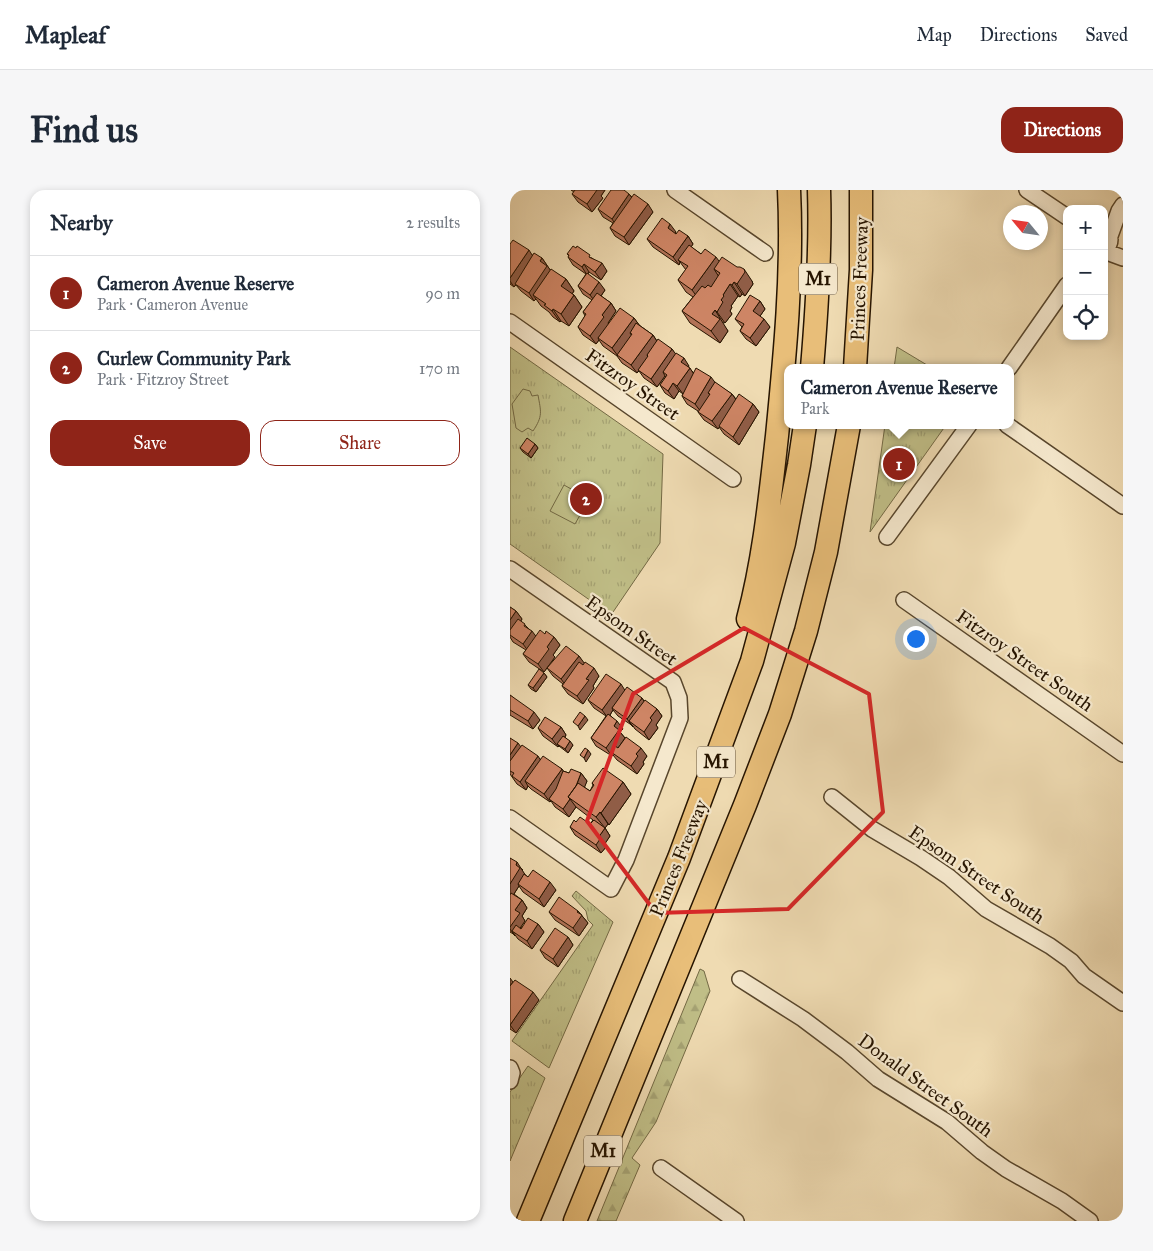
<!DOCTYPE html>
<meta charset="utf-8">
<style>
body{margin:0;font-family:"IM FELL Great Primer",serif;background:#f6f6f7;color:#1f2937}
.controls{position:absolute;right:15px;top:15px;display:grid;overflow:hidden;border-radius:10px;box-shadow:0 2px 8px #0003}
.controls button{width:45px;height:45px;display:grid;place-items:center;padding:0;border:0;border-bottom:1px solid #e0e1e3;background:#fff;color:#1f2937;font:25px sans-serif}
.compass{position:absolute;left:493px;top:15px;width:45px;height:45px;border-radius:50%;background:#fff;box-shadow:0 2px 8px #0003;rotate:299deg}
.you{position:absolute;left:405px;top:448px;width:18px;height:18px;margin:-12px;border:4px solid #fff;border-radius:50%;background:#1a73e8;box-shadow:0 0 0 8px #1a73e833}
.badge{display:grid;place-items:center;width:32px;height:32px;border-radius:50%;background:#8f2418;color:#fff;font-size:16px;font-weight:700}
.pin{position:absolute;translate:-50% -50%;border:2px solid #fff;box-shadow:0 1px 5px #0006}
.popup{position:absolute;left:274px;top:174px;width:230px;height:65px;box-sizing:border-box;display:grid;place-content:center;border-radius:10px;background:#fff;filter:drop-shadow(0 1px 4px #0005);font-size:16px;white-space:nowrap;color:#747a83}
.popup b{font-size:19px;color:#1f2937}
.popup::after{content:'';position:absolute;left:50%;top:100%;margin-left:-10px;border:10px solid transparent;border-top-color:#fff}
.list{margin:0;padding:0;list-style:none}
h2{display:flex;justify-content:space-between;align-items:center;height:65px;margin:0;padding:0 20px;font-size:21px}
h2 small{font-size:16px;font-weight:400;color:#747a83}
.list li{display:grid;grid-template-columns:32px 1fr auto;gap:15px;align-items:center;box-sizing:border-box;height:75px;padding:0 20px;border-top:1px solid #e0e1e3}
.list b{display:block;font-size:19px;white-space:nowrap}
.list p{margin:0;font-size:16px;white-space:nowrap;color:#747a83}
.list em{font-size:16px;font-style:normal;color:#747a83}
.actions{display:flex;gap:10px;padding:15px 20px}
.actions a{flex:1;padding:11px 0;border:1px solid #8f2418;border-radius:15px;text-align:center;font-size:18px;color:#8f2418}
.actions .main{background:#8f2418;color:#fff}
.icon{flex:none;width:28px;height:28px;fill:none;stroke:currentColor;stroke-width:2;stroke-linecap:round;stroke-linejoin:round}
.map{position:relative;flex:none;width:613px;height:1031px;overflow:hidden;border-radius:15px}
header{display:flex;align-items:center;gap:30px;box-sizing:border-box;height:70px;padding:0 25px;background:#fff;border-bottom:1px solid #e0e1e3}
header strong{font-size:24px}
nav{display:flex;gap:28px;margin-inline-start:auto;font-size:18px}
.intro{display:flex;align-items:center;justify-content:space-between;box-sizing:border-box;height:120px;padding:0 30px}
h1{margin:0;font-size:35px}
.button{padding:12px 22px;border-radius:15px;background:#8f2418;color:#fff;font-size:18px;font-weight:700}
main{display:flex;gap:30px;padding:0 30px}
aside{flex:1;background:#fff;border-radius:15px;box-shadow:0 2px 8px #0003}
.map>svg:first-child{display:block}
.grass{fill:url(#grass-tufts);stroke:#736944}
.forest{fill:url(#forest-firs);stroke:#736944}
.garden{fill:#c0be87;stroke:#736944}
.lines{fill:none;stroke-linecap:round;stroke-linejoin:round}
.minor-casing{stroke:#58462c;stroke-width:18}
.highway-casing{stroke:#261400;stroke-width:25}
.minor{stroke:#f5e8cd;stroke-width:15}
.highway{stroke:#e8be79;stroke-width:22}
.wall{fill:#b17257;stroke:#261400}
.shaded-wall{fill:#905d47;stroke:#261400}
.building{fill:#ce8565;stroke:#261400}
.marked{fill:none;stroke:#d62828;stroke-width:4;stroke-linejoin:round}
.labels{text-anchor:middle;stroke-width:4.5;stroke-linejoin:round;paint-order:stroke}
.shield{fill:#f5e8cd;stroke:#64543e;stroke-width:1}
.shield-label{font-size:18px;font-weight:bold;fill:#261400}
.street-label{font-size:19px;fill:#261400;stroke:#f5e8cd}
</style>
<header>
<strong>Mapleaf</strong>
<nav><a>Map</a><a>Directions</a><a>Saved</a></nav>
</header>
<div class="intro"><h1>Find us</h1><a class="button">Directions</a></div>
<main>
<aside>
<h2>Nearby<small>2 results</small></h2>
<ul class="list">
<li><span class="badge">1</span><div><b>Cameron Avenue Reserve</b><p>Park · Cameron Avenue</p></div><em>90 m</em></li>
<li><span class="badge">2</span><div><b>Curlew Community Park</b><p>Park · Fitzroy Street</p></div><em>170 m</em></li>
</ul>
<div class="actions"><a class="main">Save</a><a>Share</a></div>
</aside>
<div class="map">
<svg width="613" height="1031" viewBox="0 0 613 1031">
<defs>
<pattern id="grass-tufts" width="24" height="20" patternUnits="userSpaceOnUse" patternTransform="scale(1.25)"><rect width="24" height="20" fill="#c0be87"/><path d="M3 7l-1-3M5 7V3M7 7l1-3M15 17l-1-3M17 17v-4M19 17l1-3" fill="none" stroke="#a5a273"/></pattern>
<pattern id="forest-firs" width="22" height="20" patternUnits="userSpaceOnUse" patternTransform="scale(1.25)"><rect width="22" height="20" fill="#c0be87"/><path d="M5 1l3.5 6h-7zM16 11l3.5 6h-7z" fill="#a5a273"/></pattern>
</defs>
<rect width="100%" height="100%" fill="#efdbb2"/>
<filter id="stains"><feTurbulence type="fractalNoise" baseFrequency=".004" numOctaves="4"/><feColorMatrix values="0 0 0 0 .2 0 0 0 0 .09 0 0 0 0 .02 0 0 0 .5 -.17"/></filter>
<radialGradient id="worn" r=".72"><stop offset=".6" stop-color="#630" stop-opacity="0"/><stop offset="1" stop-color="#630" stop-opacity=".3"/></radialGradient>
<path class="grass" d="M0,157L153,264L150,353L101,425L0,354Z
M387,157L422,178H384Z
M375,235H436L360,342Z
M66,701L103,732L39,878L2,851L83,735L78,730L76,721L62,706Z
M18,876L35,888L0,971V902Z"/>
<path class="forest" d="M190,779L194,781L200,801L146,932L122,968L130,975L106,1031H87Z"/>
<path class="garden" d="M13,199L20,201L22,206L28,205C31,222 33,226 23,241L18,238L12,242L6,238L2,214Z
M54,295L79,309L65,334L40,321Z"/>
<g class="lines">
<defs>
<path id="minor" d="M165,0L255,63
M517,0L557,27
M594,39C602,45 602,54 594,60
M600,46L609,21L613,15
M594,61L613,68
M0,132L223,289
M499,178L557,95
M497,235L613,316
M377,347L459,235
M0,379L163,492L169,508L170,528L116,670L101,699L0,628
M394,410L613,564
M322,607L362,639L411,668L439,687L476,719L540,756L561,771L574,786L613,813
M230,789L293,829L337,862L368,889L437,932L472,962L496,979L552,1011L580,1031
M0,878L2,883L0,891
M151,978L226,1031"/>
<path id="highway" d="M302,178C307,119 311,59 309,0
M345,178L351,80V0
M238,429C254,369 260,308 267,246C275,165 283,82 279,0
M18,1031L169,668L242,471L274,353L289,275L295,235
M65,1031L235,615L270,524L296,441L316,362L339,235"/>
</defs>
<use href="#minor" class="minor-casing"/>
<use href="#highway" class="highway-casing"/>
<use href="#minor" class="minor"/>
<use href="#highway" class="highway"/>
</g>
<path class="wall" d="M61,0H95L91,6L93,8L82,22L68,12L62,4L64,2Z
M119,4L122,7L143,22L119,55L105,46L100,38L103,33L93,27L88,19Z
M166,42L165,43L178,46L183,54L181,57L191,64L209,71L242,91L243,94L235,106L232,104L230,107L228,106L221,116L222,117L220,121L222,124L215,133L213,132L212,133L218,141L210,153L180,133L172,121L183,107L176,102L168,90L176,80L170,72L169,75L143,57L137,49Z
M0,54L22,65L32,68L40,80L56,89L64,101L62,104L64,105L72,117L59,136L51,131L50,132L43,127L39,122L31,116L26,109L24,111L11,101L6,95L4,97L0,94Z
M57,64L82,68L97,81L91,90L79,82L78,84L95,100L91,106L101,113L106,121L98,133L99,134L124,128L129,135L143,145L147,151L162,159L165,164L179,176L178,177L184,183L205,193L222,204L226,209L243,214L249,222L229,255L214,244L209,237L208,239L194,230L188,222V221L177,214L172,206L173,204L169,201L164,209L155,203L150,195L156,187L155,186L147,197L134,188L129,181L127,183L112,173L107,166L93,156L89,150L86,154L73,145L68,137L75,126L73,122L82,110L73,104L68,96L76,84L63,75L58,67L59,66Z
M250,111L255,119L250,126L260,137L246,156L236,149L230,141L232,137L225,129Z
M25,254L28,258L21,268L13,262L10,258Z
M0,417L6,421L12,429L11,431L26,446L35,444L44,447L50,455L43,465L45,467L34,482L19,472L13,464L16,460L3,452L0,447Z
M69,466L74,474L89,486L83,496L84,498L73,514L58,504L52,496L53,494L43,486L37,478Z
M34,483L37,487L26,502L21,499L18,495Z
M115,500L132,508L134,511L147,519L152,526L146,535L148,538L139,550L125,539L123,536L108,526L103,520L100,525L113,539L110,542L115,548L137,566L133,572L134,574L127,584L107,570L103,565L102,566L86,556L81,548L96,526L84,518L78,510Z
M0,505L30,530L23,539L0,525Z
M51,537L56,545L55,547L63,555L58,563L49,556L48,557L33,546L28,538Z
M0,548L10,557L30,569L52,579L53,581L59,583H71L77,591L74,597L80,601L83,595L82,593L113,592L121,604L99,635L98,634L95,638L100,646L94,655L96,657L91,663L65,645L60,637L66,632L80,634L83,630L66,617L59,627L45,617L41,611L40,612L21,599L18,596L16,600L7,594L0,584Z
M0,668L13,680L12,681L15,685L18,687L46,700L34,717L13,702L9,696L4,704L12,710L17,718L12,726L15,731L10,738L28,734L34,742L22,759L8,749L5,745L0,742Z
M68,721L78,733L69,746L45,730L39,722Z
M58,747L63,755L48,777L35,768L30,760Z
M0,796L29,810L6,843L0,839Z"/>
<path class="shaded-wall" d="M86,0H95L91,6L93,8L82,22L77,14Z
M119,4L125,12L107,37L102,29Z
M138,14L143,22L119,55L114,47Z
M160,34L166,42L163,46L158,38Z
M178,46L183,54L171,72L168,70L170,72L169,75L163,67Z
M19,60L24,68L4,97L0,91V88Z
M206,67L215,79L210,83L204,79L209,87L191,112L182,100Z
M32,68L43,84L23,105L26,109L24,111L19,103L30,71Z
M92,73L97,81L91,90L85,82Z
M74,74L79,82L77,85L72,77Z
M234,79L242,91L243,94L235,106L227,94Z
M56,89L64,101L59,108L51,96Z
M89,92L95,100L86,113L80,105Z
M224,92L232,104L230,107L222,95Z
M220,94L228,106L221,116L222,117L220,121L222,124L215,133L207,122L213,105Z
M64,105L72,117L59,136L51,124Z
M250,111L255,119L248,129L243,121Z
M101,113L106,121L98,133L99,135L88,148L89,150L86,154L80,146L92,125Z
M43,119L51,131L50,132L42,121Z
M205,120L218,141L210,153L201,141L202,124Z
M124,128L130,136L120,143L122,146L108,166L102,158Z
M254,129L260,137L246,156L240,148Z
M143,145L148,153L137,165L138,167L127,183L121,175Z
M162,159L168,167L153,182L155,186L147,197L141,189Z
M174,168L179,176L177,180L171,172Z
M180,178L185,186L173,204L167,196Z
M201,187L207,195L198,203L201,206L191,222L185,214Z
M163,193L169,201L164,209L158,201Z
M222,204L227,211L208,239L202,231Z
M243,214L249,222L229,255L223,247Z
M25,254L28,258L21,268L18,264Z
M6,421L12,429L0,445V430Z
M22,441L28,449L19,462L13,454Z
M44,447L50,455L43,465L45,467L34,482L28,474L37,457Z
M69,466L75,474L57,497L51,489Z
M84,478L89,486L83,496L84,498L73,514L67,506L76,489Z
M34,483L37,487L26,502L23,498Z
M111,494L116,502L102,518L103,520L98,528L92,520Z
M132,508L137,516L119,531L123,537L117,529Z
M147,519L152,526L146,535L148,538L139,550L134,542L140,528Z
M24,522L30,530L23,539L18,531Z
M75,526L78,530L70,540L68,536Z
M107,531L113,539L110,542L115,548L104,564L101,562L103,565L102,566L96,558L104,536Z
M51,537L56,545L49,555L47,554L49,556L48,557L42,549Z
M60,551L63,555L58,563L55,559Z
M8,553L14,561L0,581V565Z
M131,558L137,566L133,572L134,574L127,584L121,576L126,564Z
M78,560L81,564L76,572L74,568Z
M28,566L33,574L15,591L18,596L16,600L10,592Z
M52,579L57,587L39,609L41,611L40,612L34,604Z
M71,583L77,591L68,614L62,607Z
M113,592L121,604L99,635L91,623Z
M60,609L66,617L59,627L53,619Z
M90,622L98,634L95,638L100,646L94,655L96,657L91,663L86,655L88,648L95,638L86,627Z
M7,672L16,686L8,694L9,696L0,710V694L6,675Z
M40,692L46,700L34,717L29,709Z
M12,710L17,718L12,726L15,731L6,744L2,741L5,746L0,739V737L5,720Z
M68,721L78,733L69,746L63,738Z
M28,734L34,742L22,759L17,751Z
M58,747L63,755L48,777L43,769Z
M0,788L3,792L0,796Z
M23,802L29,810L6,843L0,835Z"/>
<path class="building" d="M65,0H87L77,14L62,4Z
M101,0H114L119,4L102,29L88,19Z
M124,4L138,14L114,47L100,38Z
M152,28L160,34L158,38L166,44L169,40L178,46L163,67L137,49Z
M3,50L19,60L0,88V54Z
M179,55L191,64L195,59L206,67L182,100L168,90L178,76L168,70Z
M63,56L66,58L67,56L80,65L79,67L92,73L85,82L74,74L72,77L58,67L59,65L57,64Z
M24,63L32,68L30,71L37,76L19,103L5,94Z
M212,67L227,77H230L234,79L235,82L227,94L224,92L222,95L220,94L213,105L214,106L211,110L213,112L207,122L205,120L202,124L210,129L201,141L172,121L192,96L195,98L198,95L201,97L210,83L204,79Z
M41,79L56,89L51,96L64,105L51,124L43,119L42,121L34,115L36,114L23,105Z
M77,83L89,92L80,105L68,96Z
M87,103L101,113L92,125L94,127L80,146L68,137L76,124L73,122Z
M240,105L250,111L243,121L254,129L240,148L230,141L234,134L225,129Z
M110,118L124,128L102,158L88,148Z
M126,133L143,145L121,175L107,165L122,144L120,143Z
M148,149L162,159L141,189L128,180L138,166L137,165Z
M166,163L174,168L171,172L180,178L167,196L163,193L158,201L150,195L157,185L153,182Z
M186,178L201,187L185,214L172,206Z
M205,192L222,204L202,231L188,222L200,204L198,203Z
M229,204L243,214L223,247L209,236Z
M17,248L25,254L18,264L10,258Z
M0,417L6,421L0,430Z
M8,429L15,434L14,436L22,441L13,454L0,445V440Z
M30,440L35,444L36,441L44,447L37,457L39,459L28,474L13,464Z
M56,456L69,466L51,489L37,478Z
M69,472L73,475L75,472L84,478L76,489L79,490L67,506L52,496Z
M29,479L34,483L23,498L18,495Z
M96,484L111,494L92,520L78,510Z
M117,497L132,508L117,529L102,518Z
M0,505L24,522L18,531L0,520Z
M135,510L147,519L140,528L142,530L134,542L119,531Z
M70,522L75,526L68,536L63,532Z
M98,524L107,531L104,536L109,540L96,558L81,548Z
M35,527L51,537L42,549L28,538Z
M53,546L60,551L55,559L47,554Z
M116,547L131,558L126,564L128,566L121,576L101,562L105,556L108,558Z
M0,548L8,553L0,565Z
M12,555L28,566L10,592L2,586L4,583L0,581V571Z
M75,558L78,560L74,568L70,565Z
M33,566L52,579L34,604L15,591Z
M93,578L113,592L91,623L90,622L86,627L58,607L68,593L80,601L84,595L82,593Z
M61,579L71,583L66,596L58,607L60,609L53,619L39,609L46,599L53,581L59,583Z
M70,627L80,634L84,630L95,638L88,648L90,649L86,655L60,637L64,630L66,632Z
M0,668L7,672L6,675L10,678L0,694Z
M23,680L40,692L29,709L8,694L14,684L18,687Z
M1,703L12,710L5,720L10,723L0,737V705Z
M49,707L68,721L67,722L72,725L63,738L39,722Z
M18,728L28,734L17,751L2,741L6,735L11,739Z
M45,738L58,747L43,769L30,760Z
M5,790L23,802L0,835V796Z"/>
<path class="marked" d="M234,438L359,504L373,622L278,719L146,723L77,631L123,504Z"/>
<g class="labels">
<g class="shield">
<rect x="289" y="73.5" width="38" height="31" rx="4"/>
<rect x="187" y="556.5" width="38" height="31" rx="4"/>
<rect x="74" y="945.5" width="38" height="31" rx="4"/>
</g>
<g class="shield-label">
<text x="308" y="95">M1</text>
<text x="206" y="578">M1</text>
<text x="93" y="967">M1</text>
</g>
<g class="street-label">
<text transform="translate(349 89) rotate(-88)" y="7">Princes Freeway</text>
<text transform="translate(123 194) rotate(35)" y="7">Fitzroy Street</text>
<text transform="translate(122 440) rotate(35)" y="7">Epsom Street</text>
<text transform="translate(515 470) rotate(35)" y="7">Fitzroy Street South</text>
<text transform="translate(168 668) rotate(-68)" y="7">Princes Freeway</text>
<text transform="translate(467 684) rotate(34)" y="7">Epsom Street South</text>
<text transform="translate(416 895) rotate(36)" y="7">Donald Street South</text>
</g>
</g>
<rect width="100%" height="100%" filter="url(#stains)"/>
<rect width="100%" height="100%" fill="url(#worn)"/>
</svg>
<div class="controls">
<button>+</button>
<button>−</button>
<button><svg class="icon" aria-label="locate" viewBox="0 0 24 24"><circle cx="12" cy="12" r="6"/><path d="M12 2v4M12 18v4M2 12h4M18 12h4"/></svg></button>
</div>
<svg class="compass" viewBox="-18 -18 36 36"><path d="M0-13l5 13h-10z" fill="#e53935"/><path d="M0 13l5-13h-10z" fill="#747a83"/></svg>
<div class="you"></div>
<div class="pin badge" style="left:389px;top:274px">1</div>
<div class="popup"><b>Cameron Avenue Reserve</b>Park</div>
<div class="pin badge" style="left:76px;top:309px">2</div>
</div>
</main>
